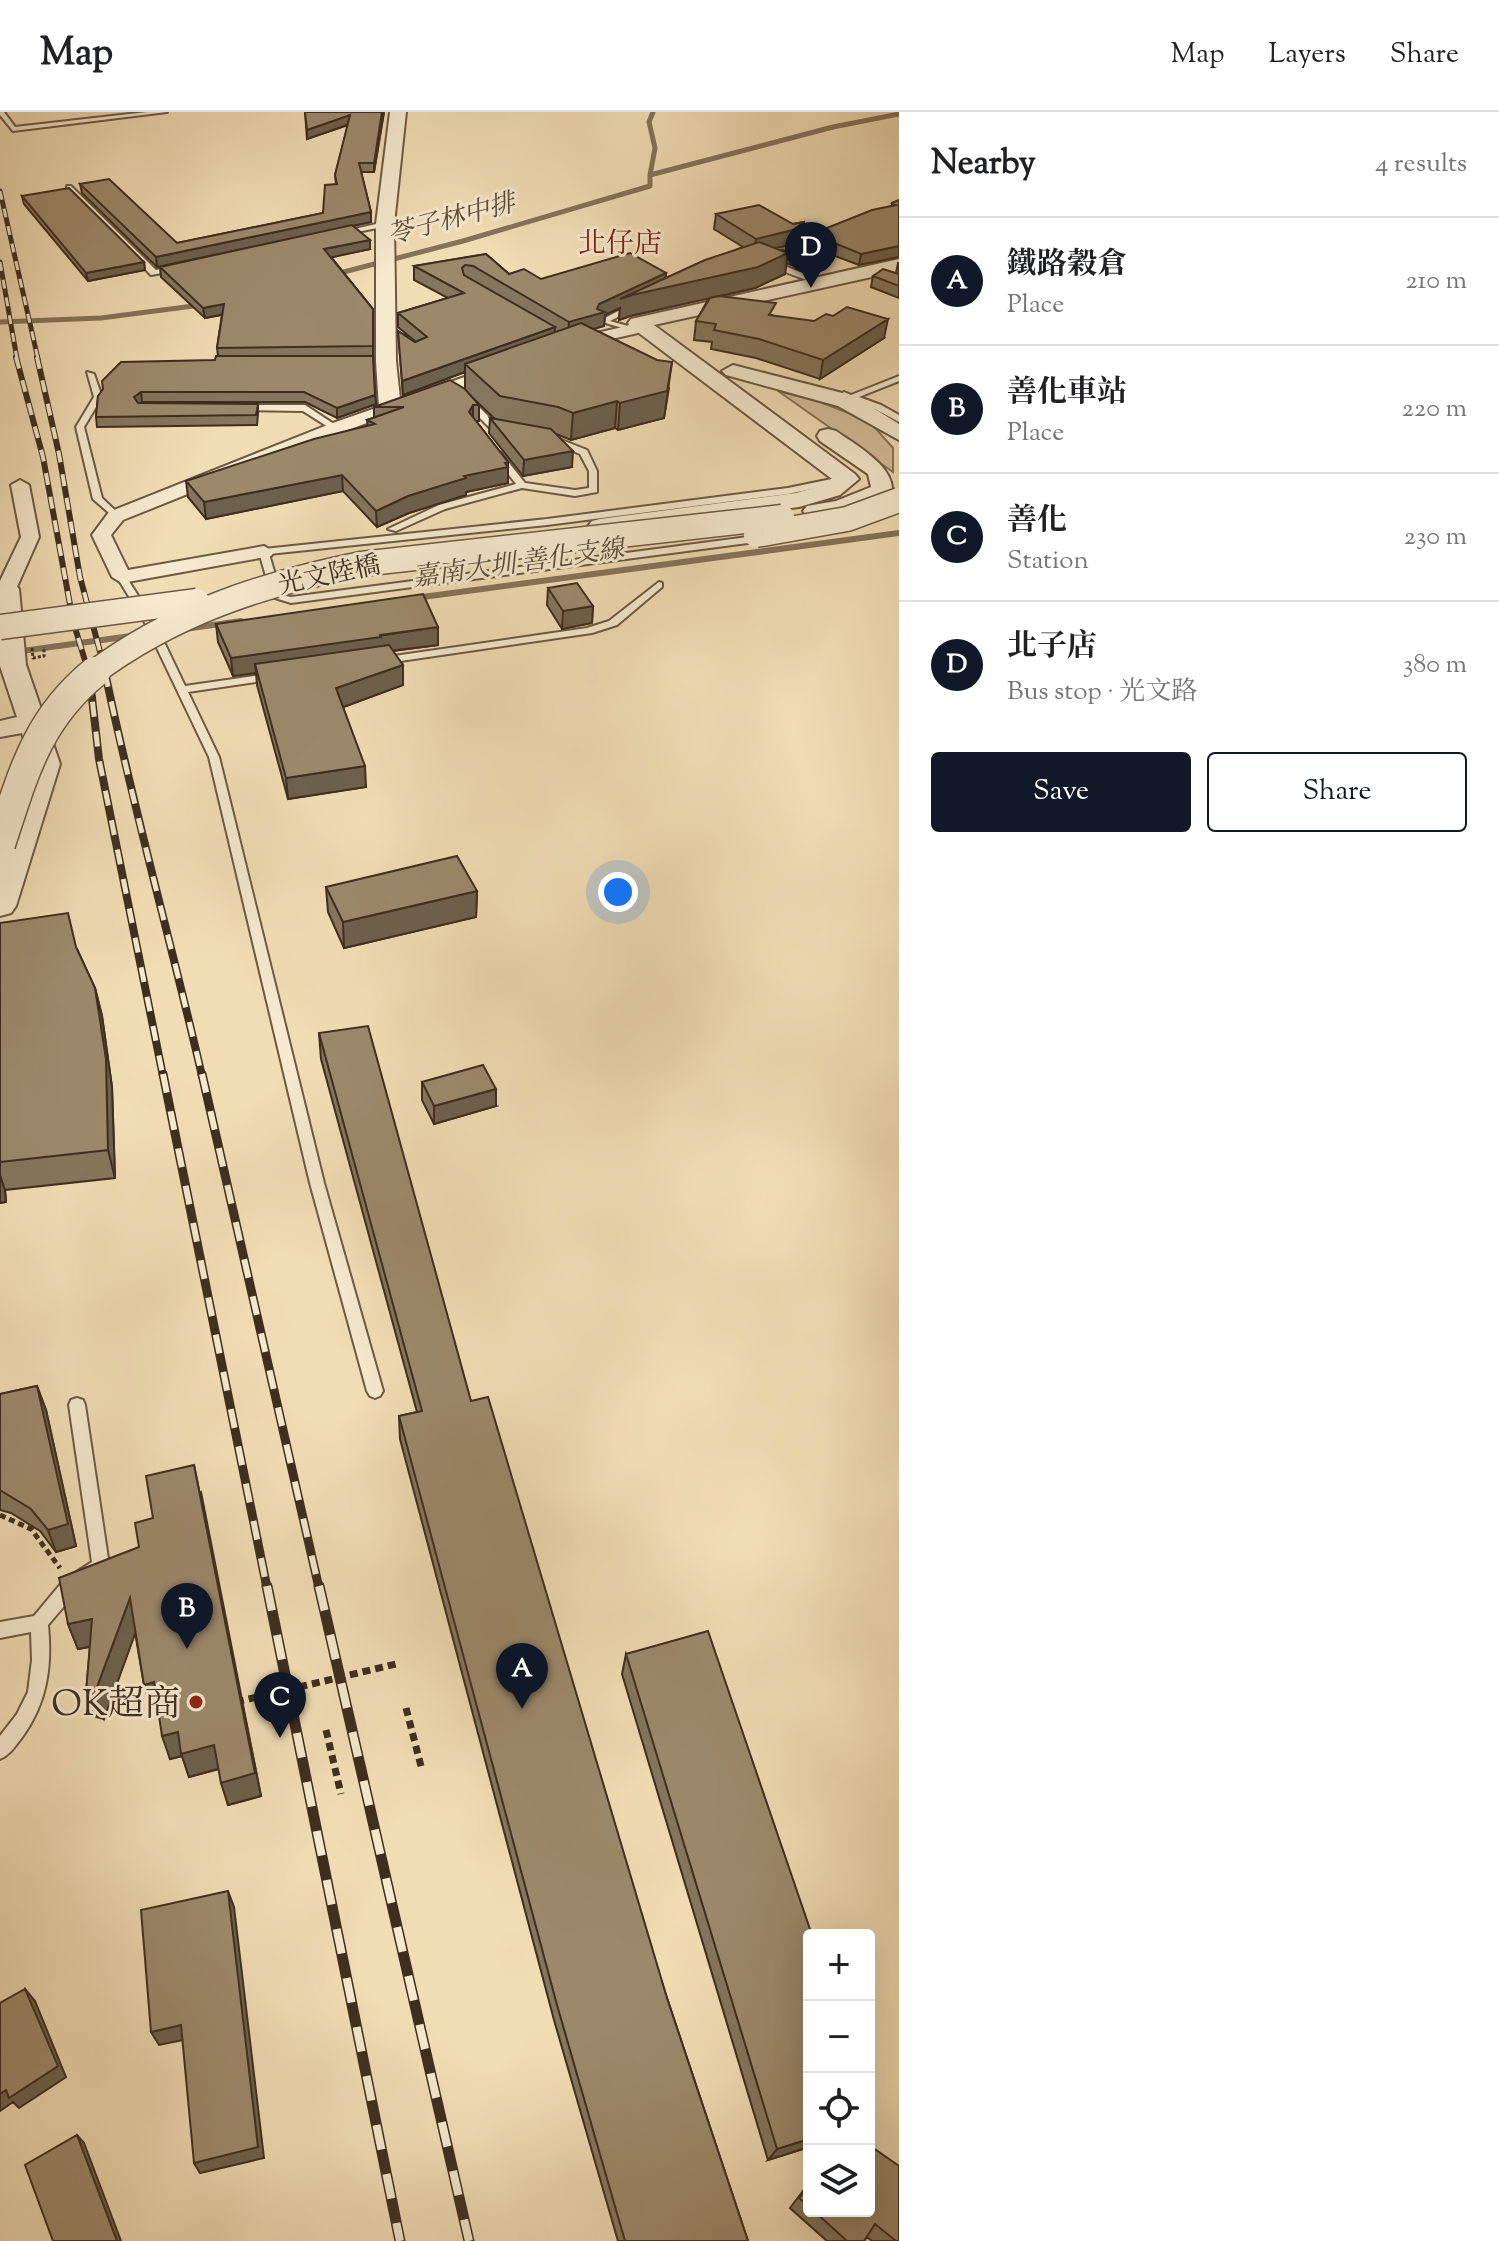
<!DOCTYPE html>
<meta charset="utf-8">
<style>
body{margin:0;font-family:"Sorts Mill Goudy","Noto Serif TC",serif;background:#f6f6f6;color:#202124}
.controls{position:absolute;right:24px;bottom:24px;display:grid;overflow:hidden;border-radius:8px;box-shadow:0 8px 32px #0002}
.controls button{width:72px;height:72px;display:grid;place-items:center;padding:0;border:0;border-bottom:2px solid #e0e0e0;background:#fff;color:#202124;font:40px sans-serif}
.you{position:absolute;left:618px;top:780px;width:28px;height:28px;margin:-20px;border:6px solid #fff;border-radius:50%;background:#1a73e8;box-shadow:0 0 0 12px #1a73e833}
.badge{display:grid;place-items:center;width:52px;height:52px;border-radius:50%;background:#111827;color:#fff;font-size:26px;font-weight:700}
.pin{position:absolute;translate:-50% -66px;filter:drop-shadow(0 2px 4px #0008)}
.pin::after{content:'';position:absolute;top:42px;width:28px;height:24px;background:inherit;clip-path:polygon(0 0,100% 0,50% 100%)}
.list{margin:0;padding:0;list-style:none}
h2{display:flex;justify-content:space-between;align-items:center;height:104px;margin:0;padding:0 32px;font-size:34px}
h2 small{font-size:26px;font-weight:400;color:#757577}
.list li{display:grid;grid-template-columns:52px 1fr auto;gap:24px;align-items:center;box-sizing:border-box;height:128px;padding:0 32px;border-top:2px solid #e0e0e0}
.list b{display:block;font-size:30px;white-space:nowrap}
.list p{margin:0;font-size:26px;white-space:nowrap;color:#757577}
.list em{font-size:26px;font-style:normal;color:#757577}
.actions{display:flex;gap:16px;padding:24px 32px}
.actions a{flex:1;padding:18px 0;border:2px solid #111827;border-radius:8px;text-align:center;font-size:28px;color:#111827}
.actions .main{background:#111827;color:#fff}
.icon{flex:none;width:44px;height:44px;fill:none;stroke:currentColor;stroke-width:2;stroke-linecap:round;stroke-linejoin:round}
.map{position:relative;flex:none;width:899px;height:2129px;overflow:hidden}
header{display:flex;align-items:center;gap:48px;box-sizing:border-box;height:112px;padding:0 40px;background:#fff;border-bottom:2px solid #e0e0e0}
header strong{font-size:38px}
nav{display:flex;gap:44px;margin-inline-start:auto;font-size:28px}
main{display:flex}
aside{flex:1;background:#fff}
.map>svg:first-child{display:block}
.green{fill:#d3bf9b;stroke:#89765d;stroke-width:2}
.lines{fill:none;stroke-linecap:round;stroke-linejoin:round}
.stream-far1{stroke:#85735a;stroke-width:5}
.stream{stroke:#85735a;stroke-width:6}
.service-casing{stroke:#6c5944;stroke-width:4}
.minor-casing{stroke:#6c5944;stroke-width:4}
.tertiary-casing{stroke:#6c5944;stroke-width:4}
.path-far1{stroke:#3f2d1f;stroke-width:5;stroke-dasharray:6 4;stroke-linecap:butt}
.path{stroke:#3f2d1f;stroke-width:7;stroke-dasharray:8 5;stroke-linecap:butt}
.service{fill:#f6e9ce;fill-rule:evenodd}
.minor{fill:#f6e9ce;fill-rule:evenodd}
.tertiary{fill:#f6e9ce;fill-rule:evenodd}
.rail-far4-casing{stroke:#3f2d1f;stroke-width:5}
.rail-far3-casing{stroke:#3f2d1f;stroke-width:6}
.rail-far2-casing{stroke:#3f2d1f;stroke-width:8}
.rail-far1-casing{stroke:#3f2d1f;stroke-width:9}
.rail-casing{stroke:#3f2d1f;stroke-width:11}
.rail-far4{stroke:#f6e9ce;stroke-width:3;stroke-dasharray:9;stroke-linecap:butt}
.rail-far3{stroke:#f6e9ce;stroke-width:4;stroke-dasharray:12;stroke-linecap:butt}
.rail-far2{stroke:#f6e9ce;stroke-width:5;stroke-dasharray:15;stroke-linecap:butt}
.rail-far1{stroke:#f6e9ce;stroke-width:6;stroke-dasharray:19;stroke-linecap:butt}
.rail{stroke:#f6e9ce;stroke-width:8;stroke-dasharray:25;stroke-linecap:butt}
.tertiary-bridge-far1-casing{stroke:#6c5944;stroke-width:27;stroke-linecap:butt}
.tertiary-bridge-casing{stroke:#6c5944;stroke-width:33;stroke-linecap:butt}
.path-bridge-far1{stroke:#3f2d1f;stroke-width:3;stroke-dasharray:3 2;stroke-linecap:butt}
.path-bridge{stroke:#3f2d1f;stroke-width:7;stroke-dasharray:8 5;stroke-linecap:butt}
.tertiary-bridge-far1{stroke:#f6e9ce;stroke-width:24}
.tertiary-bridge{stroke:#f6e9ce;stroke-width:30}
.wall{fill:#86765d;stroke:#3f2d1f;stroke-width:2}
.shaded-wall{fill:#6d604c;stroke:#3f2d1f;stroke-width:2}
.building{fill:#9c896c;stroke:#3f2d1f;stroke-width:2}
.poi-dot{fill:#8f2418;stroke:#f6e9ce;stroke-width:3}
.labels{text-anchor:middle;stroke-width:6;stroke-linejoin:round;paint-order:stroke}
.far-water-label{font-size:26px;font-style:italic;fill:#5c4a38;stroke:#f6e9ce}
.far-street-label{font-size:26px;fill:#3f2d1f;stroke:#f6e9ce}
.far-quarter-label{font-size:28px;fill:#7a1f14;stroke:#f6e9ce}
.near-poi-label{font-size:36px;fill:#3f2d1f;stroke:#f6e9ce;text-anchor:end}
</style>
<header>
<strong>Map</strong>
<nav><a>Map</a><a>Layers</a><a>Share</a></nav>
</header>
<main>
<div class="map">
<svg width="899" height="2129" viewBox="0 0 899 2129">
<rect width="100%" height="100%" fill="#f1ddb4"/>
<filter id="stains"><feTurbulence type="fractalNoise" baseFrequency=".0025" numOctaves="4"/><feColorMatrix values="0 0 0 0 .2 0 0 0 0 .09 0 0 0 0 .02 0 0 0 .5 -.17"/></filter>
<radialGradient id="worn" r=".72"><stop offset=".6" stop-color="#630" stop-opacity="0"/><stop offset="1" stop-color="#630" stop-opacity=".3"/></radialGradient>
<path class="green" d="M778,279L820,290L869,309L893,336V360Z"/>
<g class="lines">
<path class="stream-far1" d="M650,63L655,36L649,10L653,0
M332,163L463,129L650,74V63L833,15L899,2
M0,210L101,206L201,193"/>
<path class="stream" d="M415,486L899,421
M185,517L241,509
M0,542L138,523"/>
<defs>
<path id="service" d="M0,0H4L15,15L147,0H167L13,19L0,3Z
M67,74H71L156,158L176,154H179V158L151,163L67,76Z
M385,110L388,114L341,123L337,121Z
M764,148H770L827,171L820,173L764,152Z
M630,193L637,195L610,209L635,216V220L599,209Z
M87,260L94,262L102,285L84,315L102,386L121,404L116,407L93,387L76,315L94,285Z
M899,264V269L859,285L881,293L899,303V310L875,297L840,283L844,280L851,283Z
M463,285H469L498,314L508,316V320L492,318L463,289Z
M242,293H305L340,316L333,318L303,299L239,298L238,296Z
M549,323L587,338L597,359V380L575,384L522,376L445,397L396,419L388,417L439,393L516,372L494,343L498,340L501,341L525,371L575,378L589,376V359L580,342L546,328L545,326Z
M846,364L849,365V369L788,382L547,413L269,442L281,483L291,485L763,423L768,426L763,429L291,491L272,485L259,440L264,437L547,407L788,376Z
M119,463H125L154,509L185,574L276,561L281,564L276,567L188,580L219,645L324,1071L383,1279L380,1284L375,1286L370,1284L367,1279L310,1071L209,645L144,509L117,465Z
M659,470L662,471V475L617,513L592,521L380,552L375,549L380,546L587,516L609,509Z
M77,1286L83,1288L85,1293L109,1453L107,1458L76,1480L48,1513C52,1555 47,1590 23,1624C16,1633 10,1643 0,1647V1624L17,1602L28,1580L32,1548L31,1520L0,1526V1510L34,1504L64,1468L92,1450L69,1293L71,1288Z"/>
<path id="minor" d="M638,206L646,211L638,221L572,236L564,231L566,228L627,214Z
M499,253L507,258L505,261L342,320L123,408L111,423L128,458L264,434L274,440L271,444L122,471L112,465L92,423L109,400L330,312Z
M20,368L29,373L39,425L16,477L6,483L0,481V469L21,425L11,373Z"/>
<path id="tertiary" d="M390,0H406L394,112L396,249L401,296L390,303L379,296L376,249V112Z
M899,147V159L654,213L855,362L859,367L840,383L799,395L600,421L592,419L588,414L592,409L600,407L796,381L824,373L832,367L631,215L628,211L631,207Z
M733,253L854,284L899,312V328L838,294L726,263L722,259Z
M828,317L836,319C854,332 899,356 891,383C866,393 835,411 807,404L803,399L807,394L836,389L871,375L868,362L820,329L817,324L820,319Z
M6,469L15,472L19,477L26,553L60,652L16,794L11,801L0,804V747L32,652L22,621L0,625V609L17,605L0,554V470Z"/>
</defs>
<use href="#service" class="service-casing"/>
<use href="#minor" class="minor-casing"/>
<use href="#tertiary" class="tertiary-casing"/>
<path class="path-far1" d="M0,1403L31,1417L60,1456"/>
<path class="path" d="M406,1596L422,1658
M326,1618L341,1682"/>
<use href="#service" class="service"/>
<use href="#minor" class="minor"/>
<use href="#tertiary" class="tertiary"/>
<defs>
<path id="rail-far4" d="M0,79L38,247
M0,150L17,247"/>
<path id="rail-far3" d="M16,245L43,345L73,509L89,562
M37,245L59,342L80,465L106,562"/>
<path id="rail-far2" d="M89,560L99,647L163,964
M105,560C133,696 171,829 202,964"/>
<path id="rail-far1" d="M163,962L267,1476
M202,962L319,1476"/>
<path id="rail" d="M267,1474L400,2129
M319,1474L469,2129"/>
</defs>
<use href="#rail-far4" class="rail-far4-casing"/>
<use href="#rail-far3" class="rail-far3-casing"/>
<use href="#rail-far2" class="rail-far2-casing"/>
<use href="#rail-far1" class="rail-far1-casing"/>
<use href="#rail" class="rail-casing"/>
<use href="#rail-far4" class="rail-far4"/>
<use href="#rail-far3" class="rail-far3"/>
<use href="#rail-far2" class="rail-far2"/>
<use href="#rail-far1" class="rail-far1"/>
<use href="#rail" class="rail"/>
<defs>
<path id="tertiary-bridge-far1" d="M756,423L847,407L899,388
M0,515L197,489
M92,562C173,501 263,472 361,452L782,405"/>
<path id="tertiary-bridge" d="M0,732C23,663 36,608 95,560"/>
</defs>
<use href="#tertiary-bridge-far1" class="tertiary-bridge-far1-casing"/>
<use href="#tertiary-bridge" class="tertiary-bridge-casing"/>
<path class="path-bridge-far1" d="M32,536L33,546L44,544V535"/>
<path class="path-bridge" d="M236,1590L396,1552"/>
<use href="#tertiary-bridge-far1" class="tertiary-bridge-far1"/>
<use href="#tertiary-bridge" class="tertiary-bridge"/>
</g>
<path class="wall" d="M305,0H384L374,60H361L371,100V110L353,114L370,137L331,145L373,197V244L376,292L337,306L305,290H142L141,291L258,292V302L257,313L97,315L96,305L98,284L215,248L218,244L217,236L222,203L205,206L161,165L160,155L254,134L157,155L82,81L80,72L177,131L323,101L336,72L335,63L348,13L307,27Z
M22,84L144,150L145,158L88,169L24,92Z
M899,88L859,153L830,142L799,156L786,151L785,162L755,176L721,184L774,204L884,226L820,267L756,246L711,237L712,230L694,228L696,209L709,186L630,204L619,208L620,196L605,203L604,214L593,217L669,276L664,306L618,318L615,316L571,328L556,322L572,355L523,364L489,321L490,306L495,307L473,286L479,293V309H476L508,350V371L466,380V383L409,401L377,415L343,379L206,407L188,385L186,369L368,314L367,308L374,306V295L465,277V260L403,283L398,219L416,230L398,215V201L448,186L414,168V154L486,142L509,162L541,167L666,161V166L743,135L714,117L716,102L793,112L804,110L802,125L792,132L799,131L892,94V91Z
M898,151H899V186L871,175L873,164L896,161Z
M548,476L593,494L592,511L562,517L547,493Z
M216,512L438,533L393,539L403,573L343,595L366,675L288,687L257,573L256,561L233,564L218,530Z
M326,775L477,779L476,805L344,836L328,800Z
M0,811L77,837L95,876L102,904L112,975L115,1066L5,1078L6,1090L0,1091Z
M319,921L471,1289L667,1886L748,2129H618L554,1908L400,1327L399,1304L417,1300L321,947Z
M422,970L496,994L434,1012L422,988Z
M37,1274L46,1298L76,1434L56,1440L40,1419L11,1401L0,1398V1282Z
M201,1380L261,1684L228,1693L219,1657L189,1665L182,1644L170,1647L158,1595L152,1597L144,1573L135,1520L104,1607L96,1605L86,1581L90,1535L78,1537L68,1512L139,1435L153,1406Z
M626,1542L809,2035L768,2048L622,1562Z
M809,2071V2099H869L899,2129H872L867,2125L864,2129H827L790,2096Z"/>
<path class="shaded-wall" d="M382,0H384L374,60V51Z
M350,3V12L307,27V18Z
M371,100V110L157,155L156,145Z
M804,110L802,125L791,133L754,142L756,127Z
M370,128V137L324,147V137Z
M832,130L830,142L799,156L801,144Z
M899,134V145L859,153L861,142Z
M788,141L785,162L755,176L630,204L619,208L620,196L605,203L604,214L568,224L569,210L599,192L666,161L665,175Z
M144,150L145,158L88,169L86,161Z
M224,192L225,202L205,206L203,196Z
M888,207L884,226L820,267L823,248Z
M555,215L554,229L465,252V260L403,283L402,269Z
M672,250L664,306L618,318L620,291Z
M141,280L142,290L135,295L134,285Z
M375,283L376,292L337,306V296Z
M617,289L615,316L571,328L573,301Z
M473,293V309L469,300Z
M573,339L572,355L523,364L524,348Z
M508,350V371L466,380V383L409,401L377,415L376,399L408,384L464,364Z
M342,363L343,379L206,407L204,390Z
M593,494L592,511L562,517L563,499Z
M438,515V533L382,540L255,552L256,561L233,564L231,546Z
M403,553V573L338,597L336,576Z
M365,654L366,675L288,687L286,666Z
M477,779L476,805L344,836L343,810Z
M95,876L102,904L112,975L115,1066L108,1038Z
M496,977V994L434,1012V994Z
M0,1063L5,1078L6,1090L0,1091Z
M37,1274L46,1298L76,1434L56,1440L48,1418Z
M194,1353L261,1684L228,1693L221,1671Z
M130,1486L139,1511L104,1607L94,1583Z
M92,1507L102,1532L78,1537L68,1512Z
M154,1570L162,1594L152,1597L144,1573Z
M178,1620L214,1633L221,1656L189,1665L182,1644L170,1647L162,1624Z
M228,1779L234,1795L264,2046L200,2061L194,2051Z
M25,1877L35,1889L66,1965L19,1996L13,1990L0,1999V1982Z
M181,1913L188,1927L159,1933L151,1920Z
M77,2023L84,2031L121,2129H117Z
M809,2027V2035L768,2048L777,2037Z"/>
<path class="building" d="M305,0H382L374,51H359L371,100L156,145L80,72L109,67L177,131L323,101L325,73L337,72L335,63L350,3L307,18Z
M69,76L144,150L86,161L22,84Z
M899,88V134L861,142L832,130L801,144L776,136L799,131L817,120L872,98L896,93L892,91Z
M759,93L793,112L804,110L793,118L756,127L716,102Z
M352,113L370,128L324,137L373,197V234L217,236L224,192L203,196L160,155Z
M759,130L788,141L758,155L632,183L620,187L705,148Z
M630,141L666,161L599,192L597,197L605,200L569,210L473,154L465,153L462,156L464,163L555,215L402,269L398,219L415,230L427,225L398,201L464,181L414,154L486,142L509,162L524,157L541,167Z
M883,157L899,162V174L873,164Z
M719,184L776,191L769,203L814,209L826,202L833,204L847,195L888,207L823,248L759,227L714,218L716,212L696,209L710,186Z
M581,211L657,248L672,250L667,279L620,291L617,289L573,301L558,295L500,284L465,252Z
M216,244H373L375,283L337,296L304,280H141L134,285L138,291L258,292L256,303L96,305L98,284L103,277L102,269L121,250L215,248Z
M450,268L465,277L479,293H473L469,300L508,350L505,351L508,355L464,364L466,366L408,384L376,399L342,363L204,390L186,369L314,327L375,312L367,308L404,295H374Z
M490,306L551,317L573,339L524,348Z
M577,471L593,494L563,499L548,476Z
M423,482L438,515L380,523L381,525L231,546L216,512Z
M389,533L403,553L336,576L365,654L286,666L255,552Z
M457,744L477,779L343,810L326,775Z
M68,801L76,835L95,876L106,947L108,1038L0,1050V811Z
M368,914L471,1289L488,1285L667,1886L748,2129H625L557,1893L399,1304L422,1299L319,921Z
M483,953L496,977L434,994L422,970Z
M37,1274L68,1412L48,1418L31,1397L0,1378V1282Z
M194,1353L255,1661L221,1671L214,1633L181,1642L178,1620L162,1624L154,1570L144,1573L130,1486L94,1583L86,1581L92,1507L68,1512L59,1466L139,1435L135,1411L153,1406L146,1364Z
M708,1519L812,1823H809V2027L777,2037L626,1542Z
M228,1779L258,2035L194,2051L181,1913L151,1920L141,1798Z
M25,1877L58,1954L9,1986L6,1978L0,1982V1891Z
M869,1991L874,2006L869,2007Z
M77,2023L117,2129H53L25,2053Z
M869,2033L899,2054V2129H896L875,2112L864,2129H847L814,2099H869Z
M809,2074V2095L799,2086Z"/>
<circle class="poi-dot" cx="196" cy="1590" r="8"/>
<g class="labels">
<g class="far-water-label">
<text transform="translate(451 106) rotate(-15)" y="9">苓子林中排</text>
<text transform="translate(518 450) rotate(-8)" y="9">嘉南大圳 善化支線</text>
</g>
<g class="far-street-label">
<text transform="translate(329 462) rotate(-12)" y="9">光文陸橋</text>
</g>
<g class="far-quarter-label">
<text x="620" y="140">北仔店</text>
</g>
<g class="near-poi-label">
<text x="180" y="1603">OK超商</text>
</g>
</g>
<rect width="100%" height="100%" filter="url(#stains)"/>
<rect width="100%" height="100%" fill="url(#worn)"/>
</svg>
<div class="controls">
<button>+</button>
<button>−</button>
<button><svg class="icon" aria-label="locate" viewBox="0 0 24 24"><circle cx="12" cy="12" r="6"/><path d="M12 2v4M12 18v4M2 12h4M18 12h4"/></svg></button>
<button><svg class="icon" aria-label="layers" viewBox="0 0 24 24"><path d="M12 4l9 5-9 5-9-5zM3 14l9 5 9-5"/></svg></button>
</div>
<div class="you"></div>
<div class="pin badge" style="left:522px;top:1597px">A</div>
<div class="pin badge" style="left:187px;top:1537px">B</div>
<div class="pin badge" style="left:280px;top:1626px">C</div>
<div class="pin badge" style="left:811px;top:176px">D</div>
</div>
<aside>
<h2>Nearby<small>4 results</small></h2>
<ul class="list">
<li><span class="badge">A</span><div><b>鐵路穀倉</b><p>Place</p></div><em>210 m</em></li>
<li><span class="badge">B</span><div><b>善化車站</b><p>Place</p></div><em>220 m</em></li>
<li><span class="badge">C</span><div><b>善化</b><p>Station</p></div><em>230 m</em></li>
<li><span class="badge">D</span><div><b>北子店</b><p>Bus stop · 光文路</p></div><em>380 m</em></li>
</ul>
<div class="actions"><a class="main">Save</a><a>Share</a></div>
</aside>
</main>
